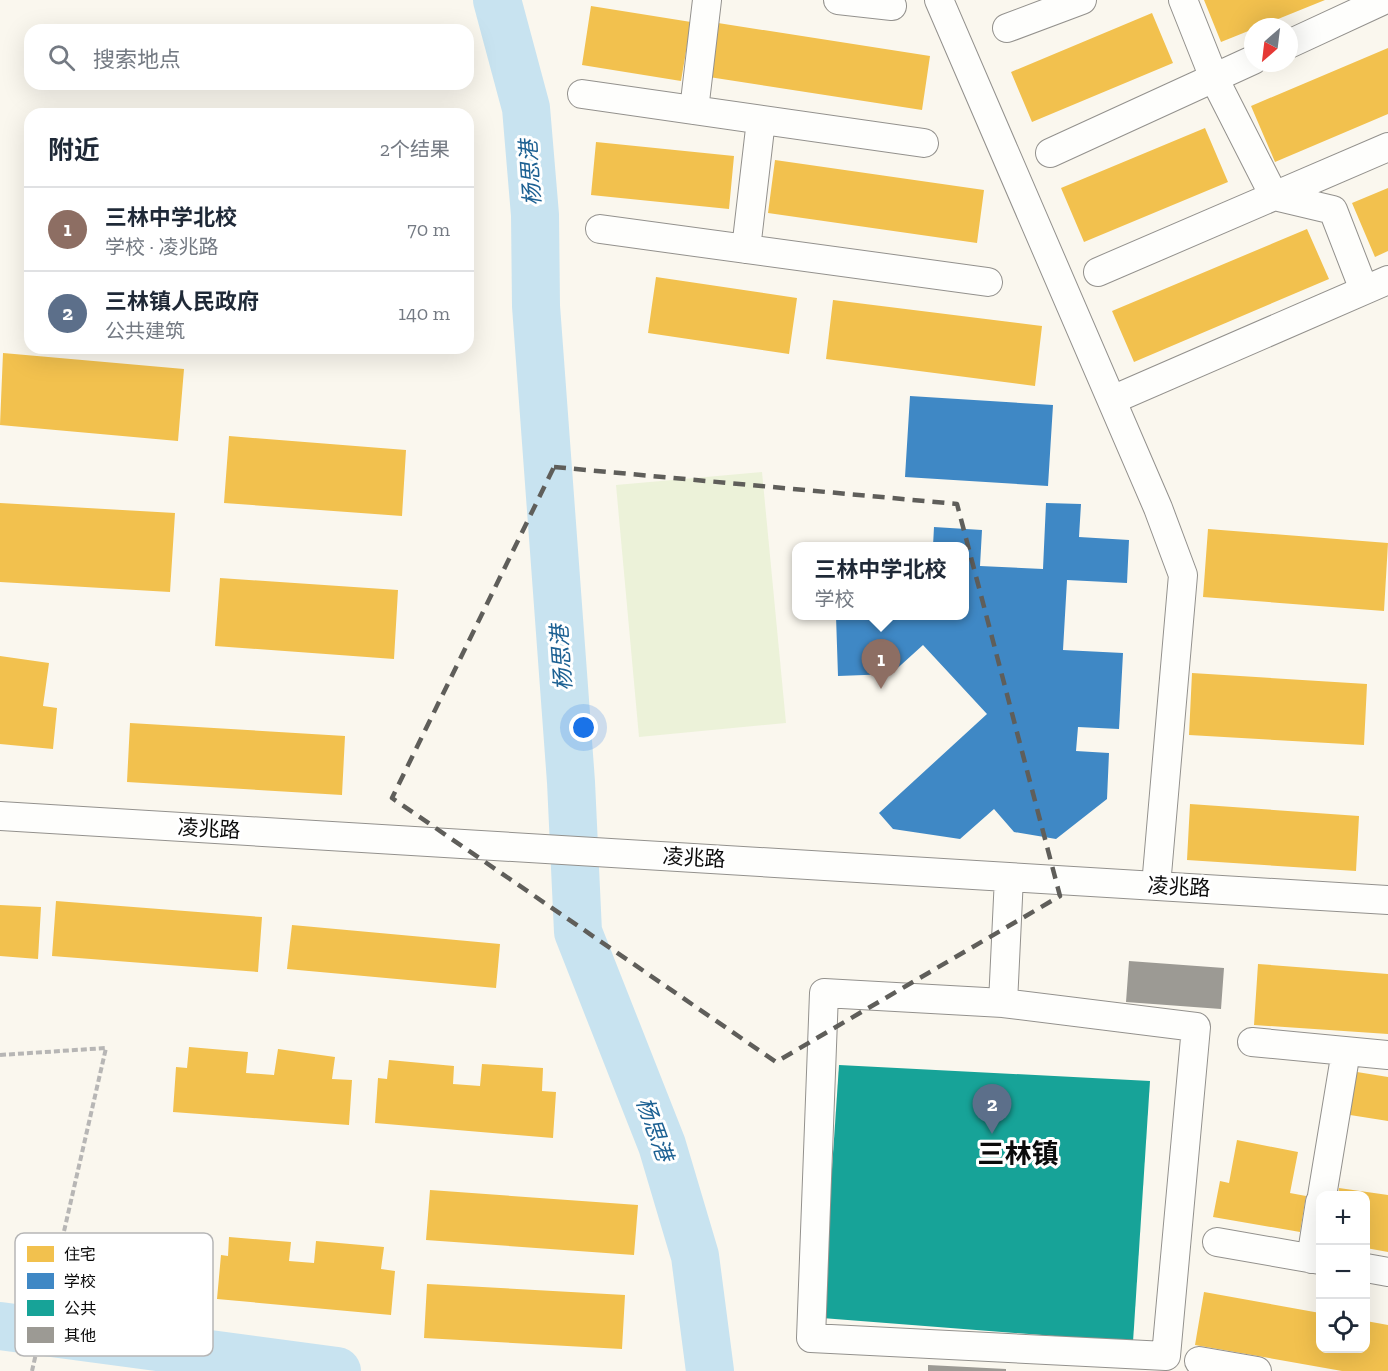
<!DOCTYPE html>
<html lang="zh">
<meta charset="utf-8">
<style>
body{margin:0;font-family:"Zilla Slab","Noto Sans SC",serif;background:#f2f2f3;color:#1f2937}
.controls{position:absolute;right:18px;bottom:18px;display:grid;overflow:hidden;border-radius:12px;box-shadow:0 6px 24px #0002}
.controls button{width:54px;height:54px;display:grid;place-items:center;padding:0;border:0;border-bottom:2px solid #e0e1e3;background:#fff;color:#1f2937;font:30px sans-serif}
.compass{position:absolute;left:1244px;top:18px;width:54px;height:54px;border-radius:50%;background:#fff;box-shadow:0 6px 24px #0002;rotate:208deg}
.you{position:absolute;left:584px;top:728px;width:21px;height:21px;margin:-15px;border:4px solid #fff;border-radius:50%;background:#1a73e8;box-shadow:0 0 0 9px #1a73e833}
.badge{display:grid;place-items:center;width:39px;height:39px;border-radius:50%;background:#0b8043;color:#fff;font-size:20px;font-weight:700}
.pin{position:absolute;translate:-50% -50px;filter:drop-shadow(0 2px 3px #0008)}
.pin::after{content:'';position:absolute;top:32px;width:21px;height:18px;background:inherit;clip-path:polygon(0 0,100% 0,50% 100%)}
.popup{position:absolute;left:792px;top:542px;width:177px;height:78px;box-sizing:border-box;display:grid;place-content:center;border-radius:12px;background:#fff;filter:drop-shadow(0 2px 4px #0005);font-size:20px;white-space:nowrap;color:#747a83}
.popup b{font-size:22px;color:#1f2937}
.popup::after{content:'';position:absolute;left:50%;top:100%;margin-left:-12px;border:12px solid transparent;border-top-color:#fff}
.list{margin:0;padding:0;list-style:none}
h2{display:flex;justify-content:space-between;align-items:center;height:78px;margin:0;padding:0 24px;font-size:26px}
h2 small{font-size:20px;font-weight:400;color:#747a83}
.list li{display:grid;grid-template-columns:39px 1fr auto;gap:18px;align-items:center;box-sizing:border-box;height:84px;padding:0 24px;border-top:2px solid #e0e1e3}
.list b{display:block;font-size:22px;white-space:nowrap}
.list p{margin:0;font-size:20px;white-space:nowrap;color:#747a83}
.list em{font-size:20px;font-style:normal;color:#747a83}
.icon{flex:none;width:33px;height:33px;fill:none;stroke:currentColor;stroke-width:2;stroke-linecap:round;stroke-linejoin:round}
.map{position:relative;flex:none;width:1388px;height:1371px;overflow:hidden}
.search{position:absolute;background:#fff;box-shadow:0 6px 24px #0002;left:24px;top:24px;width:450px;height:66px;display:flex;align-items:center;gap:15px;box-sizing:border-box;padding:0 21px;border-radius:18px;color:#747a83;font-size:22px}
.panel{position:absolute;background:#fff;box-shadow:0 6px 24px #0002;left:24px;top:108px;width:450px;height:246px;border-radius:18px}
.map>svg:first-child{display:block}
.pitch{fill:#ecf2d9}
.homes{fill:#f2c14e}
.schools{fill:#3f88c5}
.public{fill:#17a398}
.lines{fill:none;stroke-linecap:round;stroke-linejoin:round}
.river{stroke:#c8e3f0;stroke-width:48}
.building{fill:#9c9a94}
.minor-casing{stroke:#93918d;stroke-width:30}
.path{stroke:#b7b6b5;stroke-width:4;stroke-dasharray:6 3;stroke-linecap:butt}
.minor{stroke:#fefefc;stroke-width:28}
.marked{fill:none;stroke:#5f5e5a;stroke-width:4.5;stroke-dasharray:12 8;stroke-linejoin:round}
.labels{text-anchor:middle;stroke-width:6;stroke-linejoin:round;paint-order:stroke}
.street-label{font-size:21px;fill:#0b0b0b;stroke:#fff}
.water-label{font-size:22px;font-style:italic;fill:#1d6193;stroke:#fff}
.district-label{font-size:27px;font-weight:bold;fill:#0b0b0b;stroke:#fff}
.key{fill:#fff;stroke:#b6b6b6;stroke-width:1.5}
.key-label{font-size:16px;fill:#0b0b0b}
</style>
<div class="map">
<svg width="1388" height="1371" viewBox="0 0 1388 1371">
<rect width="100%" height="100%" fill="#faf7ee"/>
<path class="pitch" d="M762,472L786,723L639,737L616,485Z"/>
<path class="homes" d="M1204,0H1325L1221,42Z
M591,6L691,22L681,81L582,65Z
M1152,13L1173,63L1032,122L1011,72Z
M718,23L930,56L922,110L709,77Z
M1388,48V114L1275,162L1251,106Z
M1205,128L1228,182L1084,242L1061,188Z
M596,142L734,156L729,209L591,195Z
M775,160L984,190L977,243L768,213Z
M1388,188V251L1375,257L1352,203Z
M1307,229L1329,279L1134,362L1112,311Z
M656,277L797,298L789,354L648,333Z
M833,300L1042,326L1035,386L826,359Z
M3,353L184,369L178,441L0,425Z
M229,436L406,450L402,516L224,503Z
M0,503L175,513L170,592L0,582Z
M1208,529L1388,543L1384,611L1203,597Z
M220,578L398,590L394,659L215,646Z
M0,656L49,663L43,706L57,708L53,749L0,744Z
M1192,673L1367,684L1364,745L1189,735Z
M130,723L345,736L342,795L127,782Z
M1190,804L1359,816L1356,871L1187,860Z
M56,901L262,917L258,972L52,956Z
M0,905L41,907L38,959L0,956Z
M292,925L500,944L496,988L287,969Z
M1258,964L1388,974V1034L1254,1025Z
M189,1047L248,1052L246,1073L274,1075L278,1049L335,1057L332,1079L352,1080L349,1125L173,1112L176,1067L187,1068Z
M389,1060L454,1066L453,1084L480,1086L482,1064L543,1068L542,1091L556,1092L553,1138L375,1123L378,1078L387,1079Z
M1357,1072L1388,1077V1121L1350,1115Z
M1237,1140L1298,1152L1290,1193L1306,1196L1300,1232L1213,1217L1220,1181L1229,1183Z
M1339,1188L1388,1195V1252L1366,1248V1196H1338Z
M430,1190L638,1205L634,1255L426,1240Z
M229,1237L291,1242L289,1261L314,1263L316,1241L384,1247L381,1269L395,1271L391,1315L217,1299L221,1255L228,1256Z
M427,1284L625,1295L622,1349L424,1338Z
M1204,1292L1320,1313V1348H1366V1321L1388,1325V1371H1342L1195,1345Z"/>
<path class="schools" d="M910,396L1053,405L1048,486L905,477Z
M1046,503L1081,504L1079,537L1129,540L1127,583L1067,580L1063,650L1123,653L1119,729L1078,727L1076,751L1109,753L1107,799L1056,839L1014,832L994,809L960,839L893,829L879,813L987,714L923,645L891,674L838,676L836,616H965V546H933L934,527L982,530L980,566L1043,569Z"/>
<path class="public" d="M839,1065L1150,1081L1133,1342L822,1318Z"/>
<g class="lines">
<path class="river" d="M497,0L526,108L535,215L536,306L571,782L578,932L662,1145L695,1256L710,1371
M0,1326L337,1371"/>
</g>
<path class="building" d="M1129,961L1224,968L1221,1009L1126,1002Z
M928,1365L1006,1369V1371H928Z"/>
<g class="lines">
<defs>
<path id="minor" d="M838,0L892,6
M939,0L1158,508L1183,575L1156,886
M1183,0L1214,78L1274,196L1333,210L1364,290
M1007,28L1082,0
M1289,44L1384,0
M582,94L924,143
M694,110L707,0
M1050,153L1253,60
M600,229L988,282
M746,249L761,120
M1098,272L1388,147
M1112,400L1388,280
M0,816L1388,900
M1003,1003L824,993L811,1338L1166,1356L1196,1027L1003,1003L1009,877
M1252,1042L1388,1055
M1322,1196L1346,1051
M1217,1242L1320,1260
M1311,1259L1320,1202
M1366,1268L1388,1272
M1199,1361L1257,1371"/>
</defs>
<use href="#minor" class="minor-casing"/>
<path class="path" d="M0,1055L106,1048L32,1371"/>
<use href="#minor" class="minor"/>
</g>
<path class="marked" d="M554,467L957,504L1060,896L776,1062L392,798Z"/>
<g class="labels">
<g class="street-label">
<text transform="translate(209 829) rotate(3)" y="7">凌兆路</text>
<text transform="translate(694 858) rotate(3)" y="7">凌兆路</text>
<text transform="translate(1179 887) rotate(3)" y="7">凌兆路</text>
</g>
<g class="water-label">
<text transform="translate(530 173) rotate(-94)" y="8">杨思港</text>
<text transform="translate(561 658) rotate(-94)" y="8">杨思港</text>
<text transform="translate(655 1129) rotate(70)" y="8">杨思港</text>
</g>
<g class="district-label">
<text x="1018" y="1163">三林镇</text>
</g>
</g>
<rect x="15" y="1233" width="198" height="123" rx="9" class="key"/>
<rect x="27" y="1246" width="27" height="16" fill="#f2c14e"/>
<rect x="27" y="1273" width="27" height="16" fill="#3f88c5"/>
<rect x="27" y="1300" width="27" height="16" fill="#17a398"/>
<rect x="27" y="1327" width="27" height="16" fill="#9c9a94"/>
<g class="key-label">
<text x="64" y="1260">住宅</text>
<text x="64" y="1287">学校</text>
<text x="64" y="1314">公共</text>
<text x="64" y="1341">其他</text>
</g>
</svg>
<div class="controls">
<button>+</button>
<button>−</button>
<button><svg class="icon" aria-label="locate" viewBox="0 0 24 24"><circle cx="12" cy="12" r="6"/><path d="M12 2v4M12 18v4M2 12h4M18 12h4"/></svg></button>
</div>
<svg class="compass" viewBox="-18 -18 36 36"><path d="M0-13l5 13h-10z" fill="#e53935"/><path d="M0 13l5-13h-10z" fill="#747a83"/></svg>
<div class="you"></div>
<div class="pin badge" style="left:881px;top:689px;background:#8d6e63">1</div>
<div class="popup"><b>三林中学北校</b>学校</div>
<div class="pin badge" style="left:992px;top:1134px;background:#5c6f8a">2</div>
<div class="search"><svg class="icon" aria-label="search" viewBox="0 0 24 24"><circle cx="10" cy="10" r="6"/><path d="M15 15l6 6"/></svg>搜索地点</div>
<section class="panel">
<h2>附近<small>2个结果</small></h2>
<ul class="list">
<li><span class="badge" style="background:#8d6e63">1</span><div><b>三林中学北校</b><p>学校 · 凌兆路</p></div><em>70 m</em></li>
<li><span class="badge" style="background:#5c6f8a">2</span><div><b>三林镇人民政府</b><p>公共建筑</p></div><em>140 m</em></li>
</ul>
</section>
</div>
